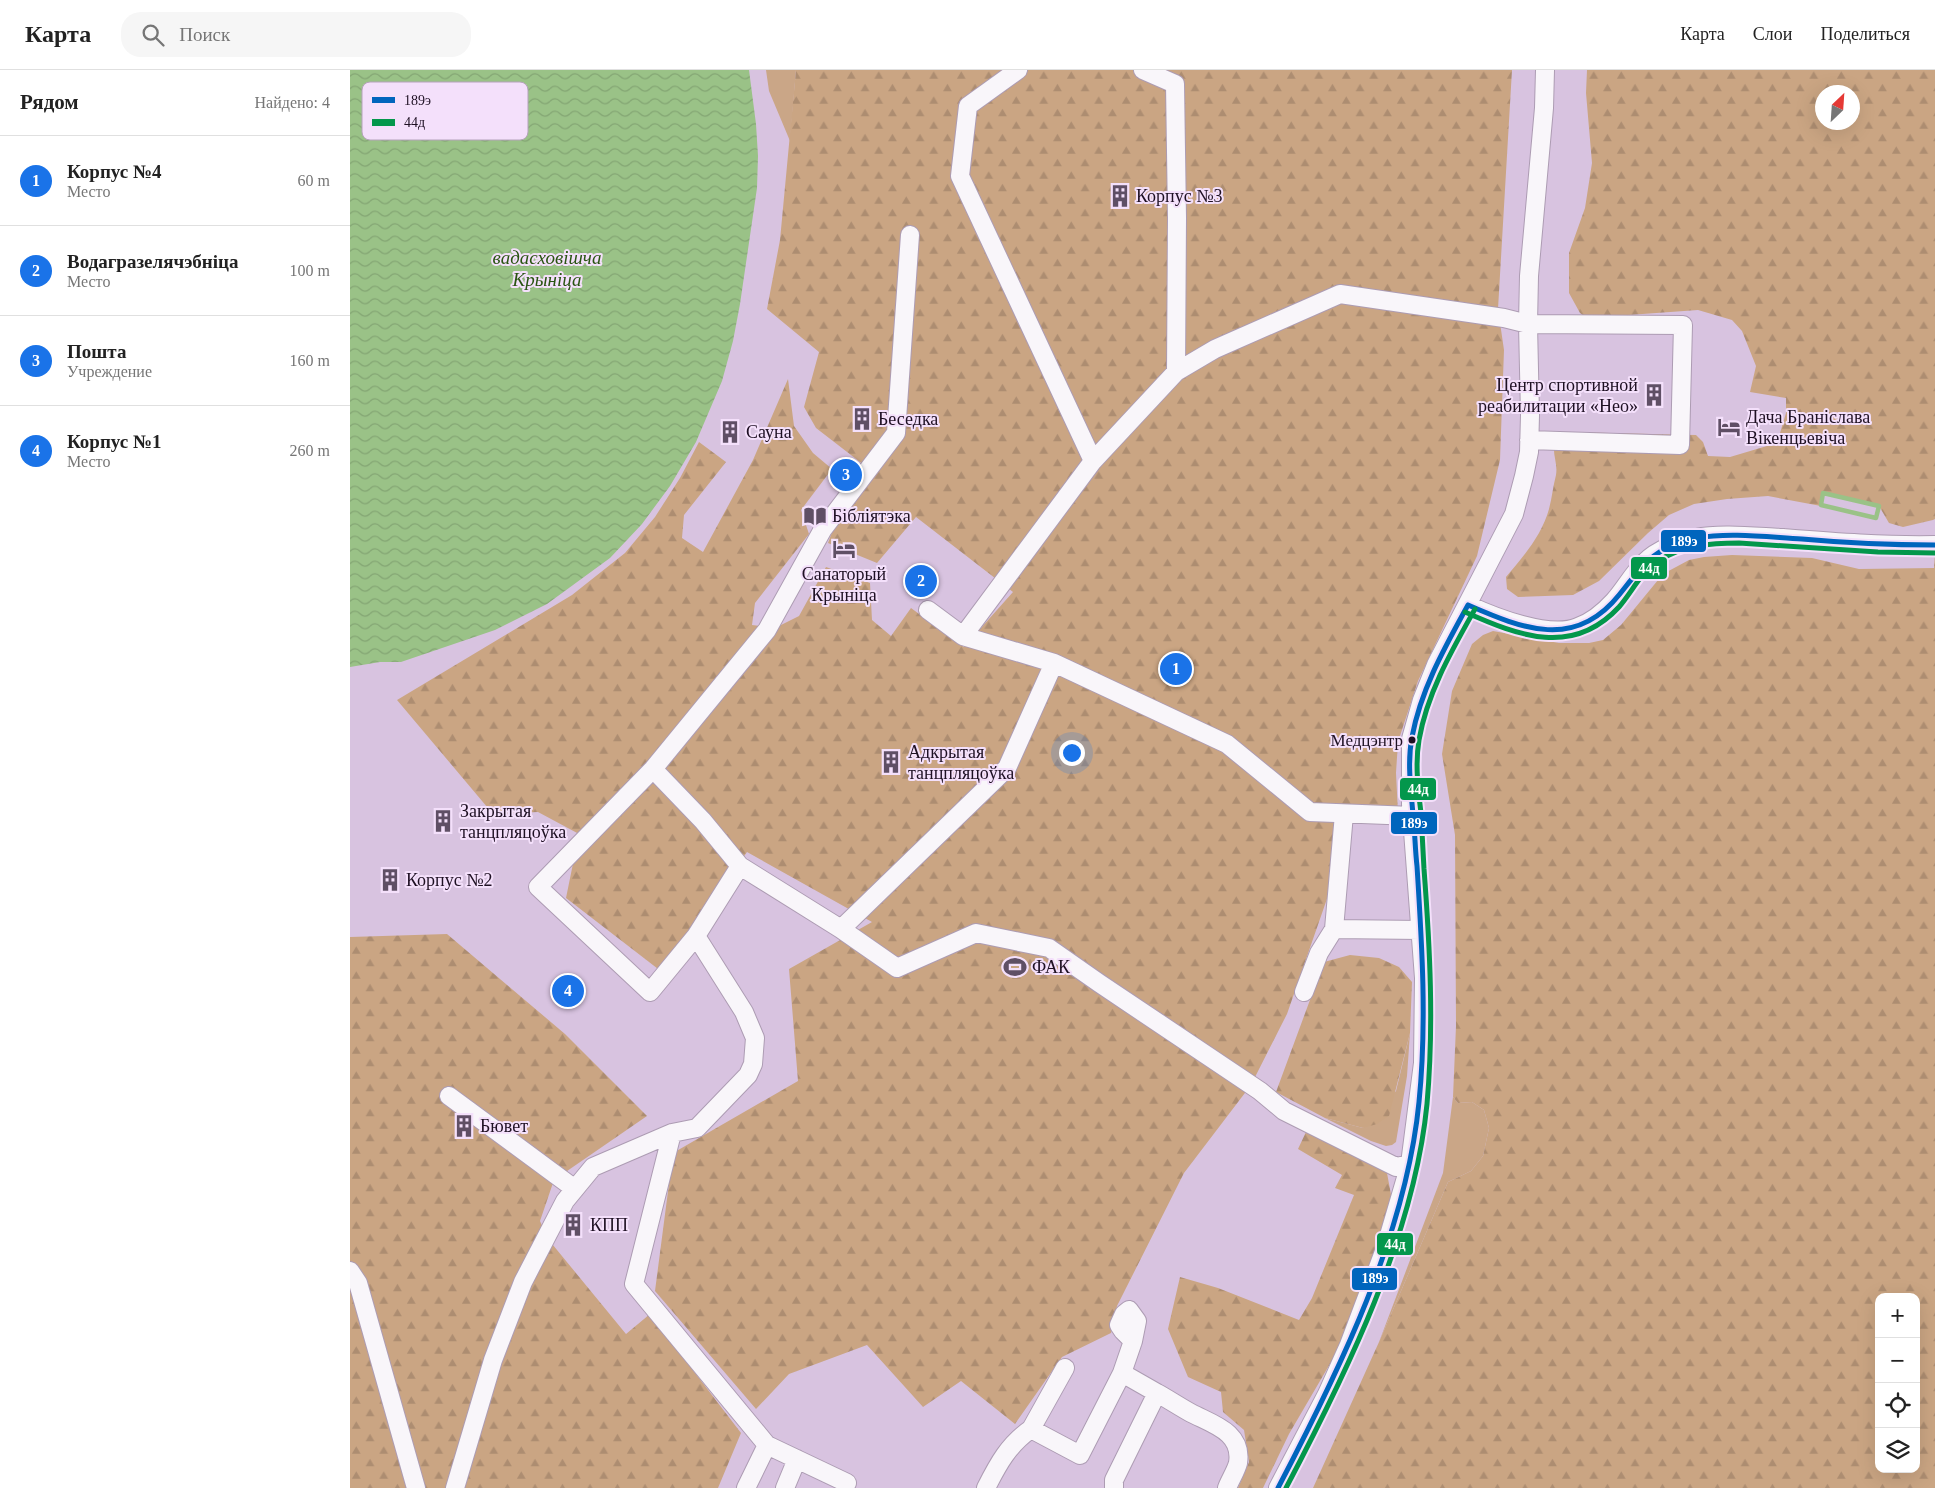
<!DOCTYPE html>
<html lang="ru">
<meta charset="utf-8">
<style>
body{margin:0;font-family:Georgia,serif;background:#f6f6f6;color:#222}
.controls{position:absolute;right:15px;bottom:15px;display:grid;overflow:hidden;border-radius:10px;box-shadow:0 5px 20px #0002}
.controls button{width:45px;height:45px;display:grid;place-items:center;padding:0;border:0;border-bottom:1px solid #e0e0e0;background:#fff;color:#222;font:25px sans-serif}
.compass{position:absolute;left:1465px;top:15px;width:45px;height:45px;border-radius:50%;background:#fff;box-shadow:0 5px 20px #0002;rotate:25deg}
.you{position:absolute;left:721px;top:682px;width:18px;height:18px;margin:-12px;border:4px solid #fff;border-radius:50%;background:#1a73e8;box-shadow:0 0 0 8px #1a73e833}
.badge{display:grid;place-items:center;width:32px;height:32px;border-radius:50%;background:#1a73e8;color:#fff;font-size:16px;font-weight:700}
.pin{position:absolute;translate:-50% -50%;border:2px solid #fff;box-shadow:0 1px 5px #0006}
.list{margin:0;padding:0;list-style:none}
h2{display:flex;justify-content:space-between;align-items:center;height:65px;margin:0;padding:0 20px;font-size:21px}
h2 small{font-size:16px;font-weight:400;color:#767676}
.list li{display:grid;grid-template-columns:32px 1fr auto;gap:15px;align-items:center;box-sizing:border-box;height:90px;padding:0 20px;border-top:1px solid #e0e0e0}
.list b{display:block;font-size:19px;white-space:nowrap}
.list p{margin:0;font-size:16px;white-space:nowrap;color:#767676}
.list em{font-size:16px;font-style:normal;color:#767676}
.icon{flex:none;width:28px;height:28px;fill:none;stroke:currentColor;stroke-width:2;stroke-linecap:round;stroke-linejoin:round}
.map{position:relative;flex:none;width:1585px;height:1418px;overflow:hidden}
header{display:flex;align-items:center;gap:30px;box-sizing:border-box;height:70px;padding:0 25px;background:#fff;border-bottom:1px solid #e0e0e0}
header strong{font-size:24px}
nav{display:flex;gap:28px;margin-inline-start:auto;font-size:18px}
.search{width:350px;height:45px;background:#f6f6f6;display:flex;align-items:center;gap:12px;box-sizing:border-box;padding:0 18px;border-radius:20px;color:#767676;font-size:19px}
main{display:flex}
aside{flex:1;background:#fff}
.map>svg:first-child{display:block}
.grass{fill:#caa687}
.forest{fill:url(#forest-firs);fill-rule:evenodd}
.water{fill:url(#water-waves)}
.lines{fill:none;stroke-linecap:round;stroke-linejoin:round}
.stream{stroke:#9ac287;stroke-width:4.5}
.minor-casing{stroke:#ad9cb3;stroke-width:20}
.minor{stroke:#f9f6fa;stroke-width:18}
.bus-1-casing{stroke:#f4e0fb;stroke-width:9}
.bus-2-casing{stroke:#f4e0fb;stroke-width:9}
.bus-1{stroke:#0065bd;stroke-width:5}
.bus-2{stroke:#03974c;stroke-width:5}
.bus-dot{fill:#1e1023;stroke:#f4e0fb;stroke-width:2}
.labels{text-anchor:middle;stroke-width:4;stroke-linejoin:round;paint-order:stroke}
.bus-label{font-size:17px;fill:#1e1023;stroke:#f4e0fb;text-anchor:end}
.poi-label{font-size:18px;fill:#1e1023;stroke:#f4e0fb;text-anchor:start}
.water-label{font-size:19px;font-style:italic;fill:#295412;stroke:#f4e0fb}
.key{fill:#f4e0fb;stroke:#b4a2ba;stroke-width:1}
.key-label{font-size:14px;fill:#1e1023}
.line-badge{stroke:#f4e0fb;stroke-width:2}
.badge-label{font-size:14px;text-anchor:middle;font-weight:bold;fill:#fff}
</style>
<header>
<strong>Карта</strong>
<div class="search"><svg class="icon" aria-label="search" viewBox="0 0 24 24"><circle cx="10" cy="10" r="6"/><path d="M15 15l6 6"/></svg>Поиск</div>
<nav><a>Карта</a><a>Слои</a><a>Поделиться</a></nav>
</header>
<main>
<aside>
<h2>Рядом<small>Найдено: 4</small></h2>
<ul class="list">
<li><span class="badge">1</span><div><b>Корпус №4</b><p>Место</p></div><em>60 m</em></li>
<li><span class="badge">2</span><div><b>Водагразелячэбніца</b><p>Место</p></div><em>100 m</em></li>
<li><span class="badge">3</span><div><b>Пошта</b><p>Учреждение</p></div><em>160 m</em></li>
<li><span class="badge">4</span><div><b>Корпус №1</b><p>Место</p></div><em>260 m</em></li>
</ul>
</aside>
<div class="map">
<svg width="1585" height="1418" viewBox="0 0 1585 1418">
<defs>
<pattern id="forest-firs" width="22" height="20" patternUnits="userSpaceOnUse" patternTransform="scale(1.25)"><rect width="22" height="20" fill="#caa583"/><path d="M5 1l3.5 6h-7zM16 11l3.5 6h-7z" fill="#ad8d71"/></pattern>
<pattern id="water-waves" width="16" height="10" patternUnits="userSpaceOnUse" patternTransform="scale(1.25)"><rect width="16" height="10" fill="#9ac287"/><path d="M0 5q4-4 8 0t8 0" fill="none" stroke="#84a674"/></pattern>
</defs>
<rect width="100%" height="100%" fill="#d8c3e0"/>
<path class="grass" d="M416,0H446L440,71L419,21Z
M1060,963L1057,1006L1046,1072L1042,1075L1036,1076L1021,1071L975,1048L1013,1058L1046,1021Z
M1103,1027L1108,1033L1122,1032L1134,1040L1139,1058L1133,1086L1121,1101L1098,1112L1029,1272L1093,1103Z"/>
<path class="forest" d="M446,0H1162L1148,239L1154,280L1150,390L1127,486L1068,611L1048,672L1046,703L1048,743L989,740L981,783L979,823L937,944L901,1015L834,1103L767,1236L761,1263L712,1287L665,1354L611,1311L573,1337L517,1275L439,1304L406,1339L305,1221L323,1083L448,1011L439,899L522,852L397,782L312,902L216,828L229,764L188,742L143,744L47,630L222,525L275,483L305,447L330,408L349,372L376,392L334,445L332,468L353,482L403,390L438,309L444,356L463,383L482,399L451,440L459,464L405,533L402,555L425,558L449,546L476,497L520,513L522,550L541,566L561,538L614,577L663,522L566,447L527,493L478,473L484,457L523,402L466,358L454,337L469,282L417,239L430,170Z
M1237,0H1585V449L1583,450L1553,457L1539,453L1529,436L1474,423L1471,436L1418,426L1377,429L1344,434L1319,445L1298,463L1249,511L1223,525L1168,527L1157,519L1156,507C1173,487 1192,465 1199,439C1202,428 1203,416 1206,405C1209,387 1194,374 1217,362L1346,365L1353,372L1358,386L1380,387L1427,373L1436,343V328L1400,322L1406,296L1392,261L1382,250L1348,240L1237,248L1230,243L1219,223V183L1235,138L1242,93L1236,23ZM1472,22H1502V52H1472Z
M1585,483V1418H963L1029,1272L1098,1112L1121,1101L1133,1086L1139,1058L1134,1040L1122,1032L1108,1033L1103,1027L1106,956L1105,765L1092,684L1102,621L1122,574L1133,565L1143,561L1209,573H1239L1253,570L1271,555L1313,504L1339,490L1354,487L1382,485L1462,488L1509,499L1584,498ZM1529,1227H1566V1399H1529Z
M97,864L215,964L297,1046L204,1110L190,1151L198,1169L276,1264L300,1244L391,1363L368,1418H0V867Z
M1000,885L1029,888L1049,897L1062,912L1060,963L1039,1046L1027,1054L1013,1058L975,1048L926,1022L974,892Z
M956,1062L1037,1103L1042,1130L1031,1165L991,1275L939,1364L913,1418H888L899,1392L894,1360L873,1342L871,1322L838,1307L818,1259L830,1207L868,1218L949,1250L962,1228L1004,1125L985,1118L992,1105L948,1079Z"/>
<path class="water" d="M0,0H399L406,54L408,86L407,118L390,234L383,271L372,311L346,372L320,416L292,454L260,488L197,534L145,560L51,592H30L0,597Z"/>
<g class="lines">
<path class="stream" d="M1473,423L1529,436L1526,448L1471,435Z"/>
<defs>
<path id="minor" d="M668,0L618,36L610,106L743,391
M826,302L865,279L990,224L1154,248L1178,254L1333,255L1330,375L1179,370
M1118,535C1144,547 1199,569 1228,557C1242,552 1254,542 1264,531C1275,519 1283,503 1295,492C1307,480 1329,471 1346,468C1370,463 1408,467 1433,468C1484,472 1534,476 1585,475
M578,540L613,566L704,593L877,674L960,742L1063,746
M613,566L743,391L826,302L827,148L825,14L793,0
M303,699L353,751L390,796L491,859L547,898L626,863L699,878L749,913L910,1021L934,1041L1046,1097L1060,1094
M994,744L984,859L1071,860
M491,859L657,698L704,593
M346,866L300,922L188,817L303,699L417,560L473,459L546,363L560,165
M954,922L969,883L984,859
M99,1026L225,1119
M322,1063L284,1214L417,1375L396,1418
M0,1201L8,1213L66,1418
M772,1303L783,1271L787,1251L779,1240L774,1244L769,1255L773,1261L783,1271
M807,1323C818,1329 830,1337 841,1343C862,1354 893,1362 888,1393C886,1401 880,1410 877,1418
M681,1359L715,1298
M417,1375L497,1413
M105,1418L143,1290L173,1212L215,1131L243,1097L322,1063L347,1058L398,1005L403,994L405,968L394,942L346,866L390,796
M435,1418L447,1389
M636,1418C648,1394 659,1374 681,1359L730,1385L772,1303L807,1323L764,1410V1418
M928,1418L977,1324L999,1275L1035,1179L1060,1094L1073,993L1074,908L1061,734V669L1072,630L1086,595L1164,444L1174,406L1179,382L1180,345L1178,254L1179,206L1194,38L1195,0"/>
</defs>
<use href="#minor" class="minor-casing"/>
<use href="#minor" class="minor"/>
<defs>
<path id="bus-1" d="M1118,535C1173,559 1225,580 1269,525C1293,495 1305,476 1346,468C1380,462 1417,467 1452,469C1496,473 1541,475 1585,475
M928,1418C989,1301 1056,1165 1069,1032C1077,953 1072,875 1067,796C1065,779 1065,762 1063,745C1061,719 1057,693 1062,667C1071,619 1095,577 1118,535"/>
<path id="bus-2" d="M1115,542C1169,566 1223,587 1269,537C1282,522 1291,502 1308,491C1333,475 1361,473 1389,473L1528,482L1585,483
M936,1418C997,1302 1064,1166 1077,1034C1084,955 1080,878 1074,799C1073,780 1072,762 1071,743C1068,719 1065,694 1069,670C1077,623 1102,580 1125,539"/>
</defs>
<use href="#bus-1" class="bus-1-casing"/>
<use href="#bus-2" class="bus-2-casing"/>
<use href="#bus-1" class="bus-1"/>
<use href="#bus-2" class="bus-2"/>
</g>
<defs>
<symbol id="building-bare" viewBox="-9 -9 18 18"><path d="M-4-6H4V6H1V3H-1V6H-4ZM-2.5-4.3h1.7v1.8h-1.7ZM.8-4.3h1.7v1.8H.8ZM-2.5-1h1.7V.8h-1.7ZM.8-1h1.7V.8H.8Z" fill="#5f4f65" stroke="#f4e0fb" stroke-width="2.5" paint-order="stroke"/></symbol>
<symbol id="hotel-bare" viewBox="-9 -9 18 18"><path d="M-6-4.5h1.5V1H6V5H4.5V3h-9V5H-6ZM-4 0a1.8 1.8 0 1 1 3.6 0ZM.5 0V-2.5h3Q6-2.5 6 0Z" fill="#5f4f65" stroke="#f4e0fb" stroke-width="2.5" paint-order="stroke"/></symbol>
<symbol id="library-bare" viewBox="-9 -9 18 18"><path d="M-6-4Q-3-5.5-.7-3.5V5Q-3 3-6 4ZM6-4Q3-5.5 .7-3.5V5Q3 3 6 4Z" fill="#5f4f65" stroke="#f4e0fb" stroke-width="2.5" paint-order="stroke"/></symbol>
<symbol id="stadium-bare" viewBox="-9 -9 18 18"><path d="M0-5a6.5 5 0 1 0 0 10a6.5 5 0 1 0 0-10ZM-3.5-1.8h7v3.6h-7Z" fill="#5f4f65" stroke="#f4e0fb" stroke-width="2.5" paint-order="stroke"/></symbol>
</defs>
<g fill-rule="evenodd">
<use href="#building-bare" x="754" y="110" width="32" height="32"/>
<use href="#building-bare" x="1288" y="309" width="32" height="32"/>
<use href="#building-bare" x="496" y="333" width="32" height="32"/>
<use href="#hotel-bare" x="1363" y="341" width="32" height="32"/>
<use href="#building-bare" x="364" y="346" width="32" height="32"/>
<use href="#library-bare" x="449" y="430" width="32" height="32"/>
<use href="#hotel-bare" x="478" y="463" width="32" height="32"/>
<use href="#building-bare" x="525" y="676" width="32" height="32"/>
<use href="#building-bare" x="77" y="735" width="32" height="32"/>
<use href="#building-bare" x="24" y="794" width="32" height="32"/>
<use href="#stadium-bare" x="649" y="881" width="32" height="32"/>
<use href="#building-bare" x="98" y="1040" width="32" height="32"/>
<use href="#building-bare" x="207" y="1139" width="32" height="32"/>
</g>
<circle class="bus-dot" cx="1062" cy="670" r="4.5"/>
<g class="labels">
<g class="bus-label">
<text x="1053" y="676">Медцэнтр</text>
</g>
<g class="poi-label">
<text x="786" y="132">Корпус №3</text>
<text x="1288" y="321" text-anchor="end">Центр спортивной<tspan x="1288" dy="21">реабилитации «Нео»</tspan></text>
<text x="1396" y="353">Дача Браніслава<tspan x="1396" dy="21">Вікенцьевіча</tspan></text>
<text x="528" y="355">Беседка</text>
<text x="396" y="368">Сауна</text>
<text x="482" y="452">Бібліятэка</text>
<text x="494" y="510" text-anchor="middle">Санаторый<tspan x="494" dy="21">Крыніца</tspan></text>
<text x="558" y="688">Адкрытая<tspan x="558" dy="21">танцпляцоўка</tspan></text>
<text x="110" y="747">Закрытая<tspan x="110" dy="21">танцпляцоўка</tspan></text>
<text x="56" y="816">Корпус №2</text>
<text x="682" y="903">ФАК</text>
<text x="130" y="1062">Бювет</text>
<text x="240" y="1161">КПП</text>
</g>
<g class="water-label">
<text x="197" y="194">вадасховішча<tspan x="197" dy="22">Крыніца</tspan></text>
</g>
</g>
<rect x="12" y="12" width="166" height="58" rx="8" class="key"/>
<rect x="22" y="27" width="23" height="6" fill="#0065bd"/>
<rect x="22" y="49" width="23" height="7" fill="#03974c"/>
<g class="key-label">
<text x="54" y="35">189э</text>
<text x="54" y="57">44д</text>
</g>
<g class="line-badge">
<rect x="1310" y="459" width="47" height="24" rx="5" fill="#0065bd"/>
<rect x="1280" y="486" width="38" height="24" rx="5" fill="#03974c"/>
<rect x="1049" y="707" width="38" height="24" rx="5" fill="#03974c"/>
<rect x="1040" y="741" width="48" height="24" rx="5" fill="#0065bd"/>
<rect x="1026" y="1162" width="38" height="24" rx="5" fill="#03974c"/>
<rect x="1001" y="1197" width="47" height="24" rx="5" fill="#0065bd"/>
</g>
<g class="badge-label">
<text x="1334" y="476">189э</text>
<text x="1299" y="503">44д</text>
<text x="1068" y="724">44д</text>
<text x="1064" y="758">189э</text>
<text x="1045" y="1179">44д</text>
<text x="1025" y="1213">189э</text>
</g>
</svg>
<div class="controls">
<button>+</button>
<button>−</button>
<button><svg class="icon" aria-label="locate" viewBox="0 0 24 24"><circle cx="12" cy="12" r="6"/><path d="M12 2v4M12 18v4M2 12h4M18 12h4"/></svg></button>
<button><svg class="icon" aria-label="layers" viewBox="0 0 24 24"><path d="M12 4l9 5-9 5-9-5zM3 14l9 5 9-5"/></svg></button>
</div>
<svg class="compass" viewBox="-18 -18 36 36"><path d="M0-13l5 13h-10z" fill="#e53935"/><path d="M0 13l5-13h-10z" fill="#767676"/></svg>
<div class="you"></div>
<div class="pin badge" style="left:826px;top:599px">1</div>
<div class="pin badge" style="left:571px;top:511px">2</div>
<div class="pin badge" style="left:496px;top:405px">3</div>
<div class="pin badge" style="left:218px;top:921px">4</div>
</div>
</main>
